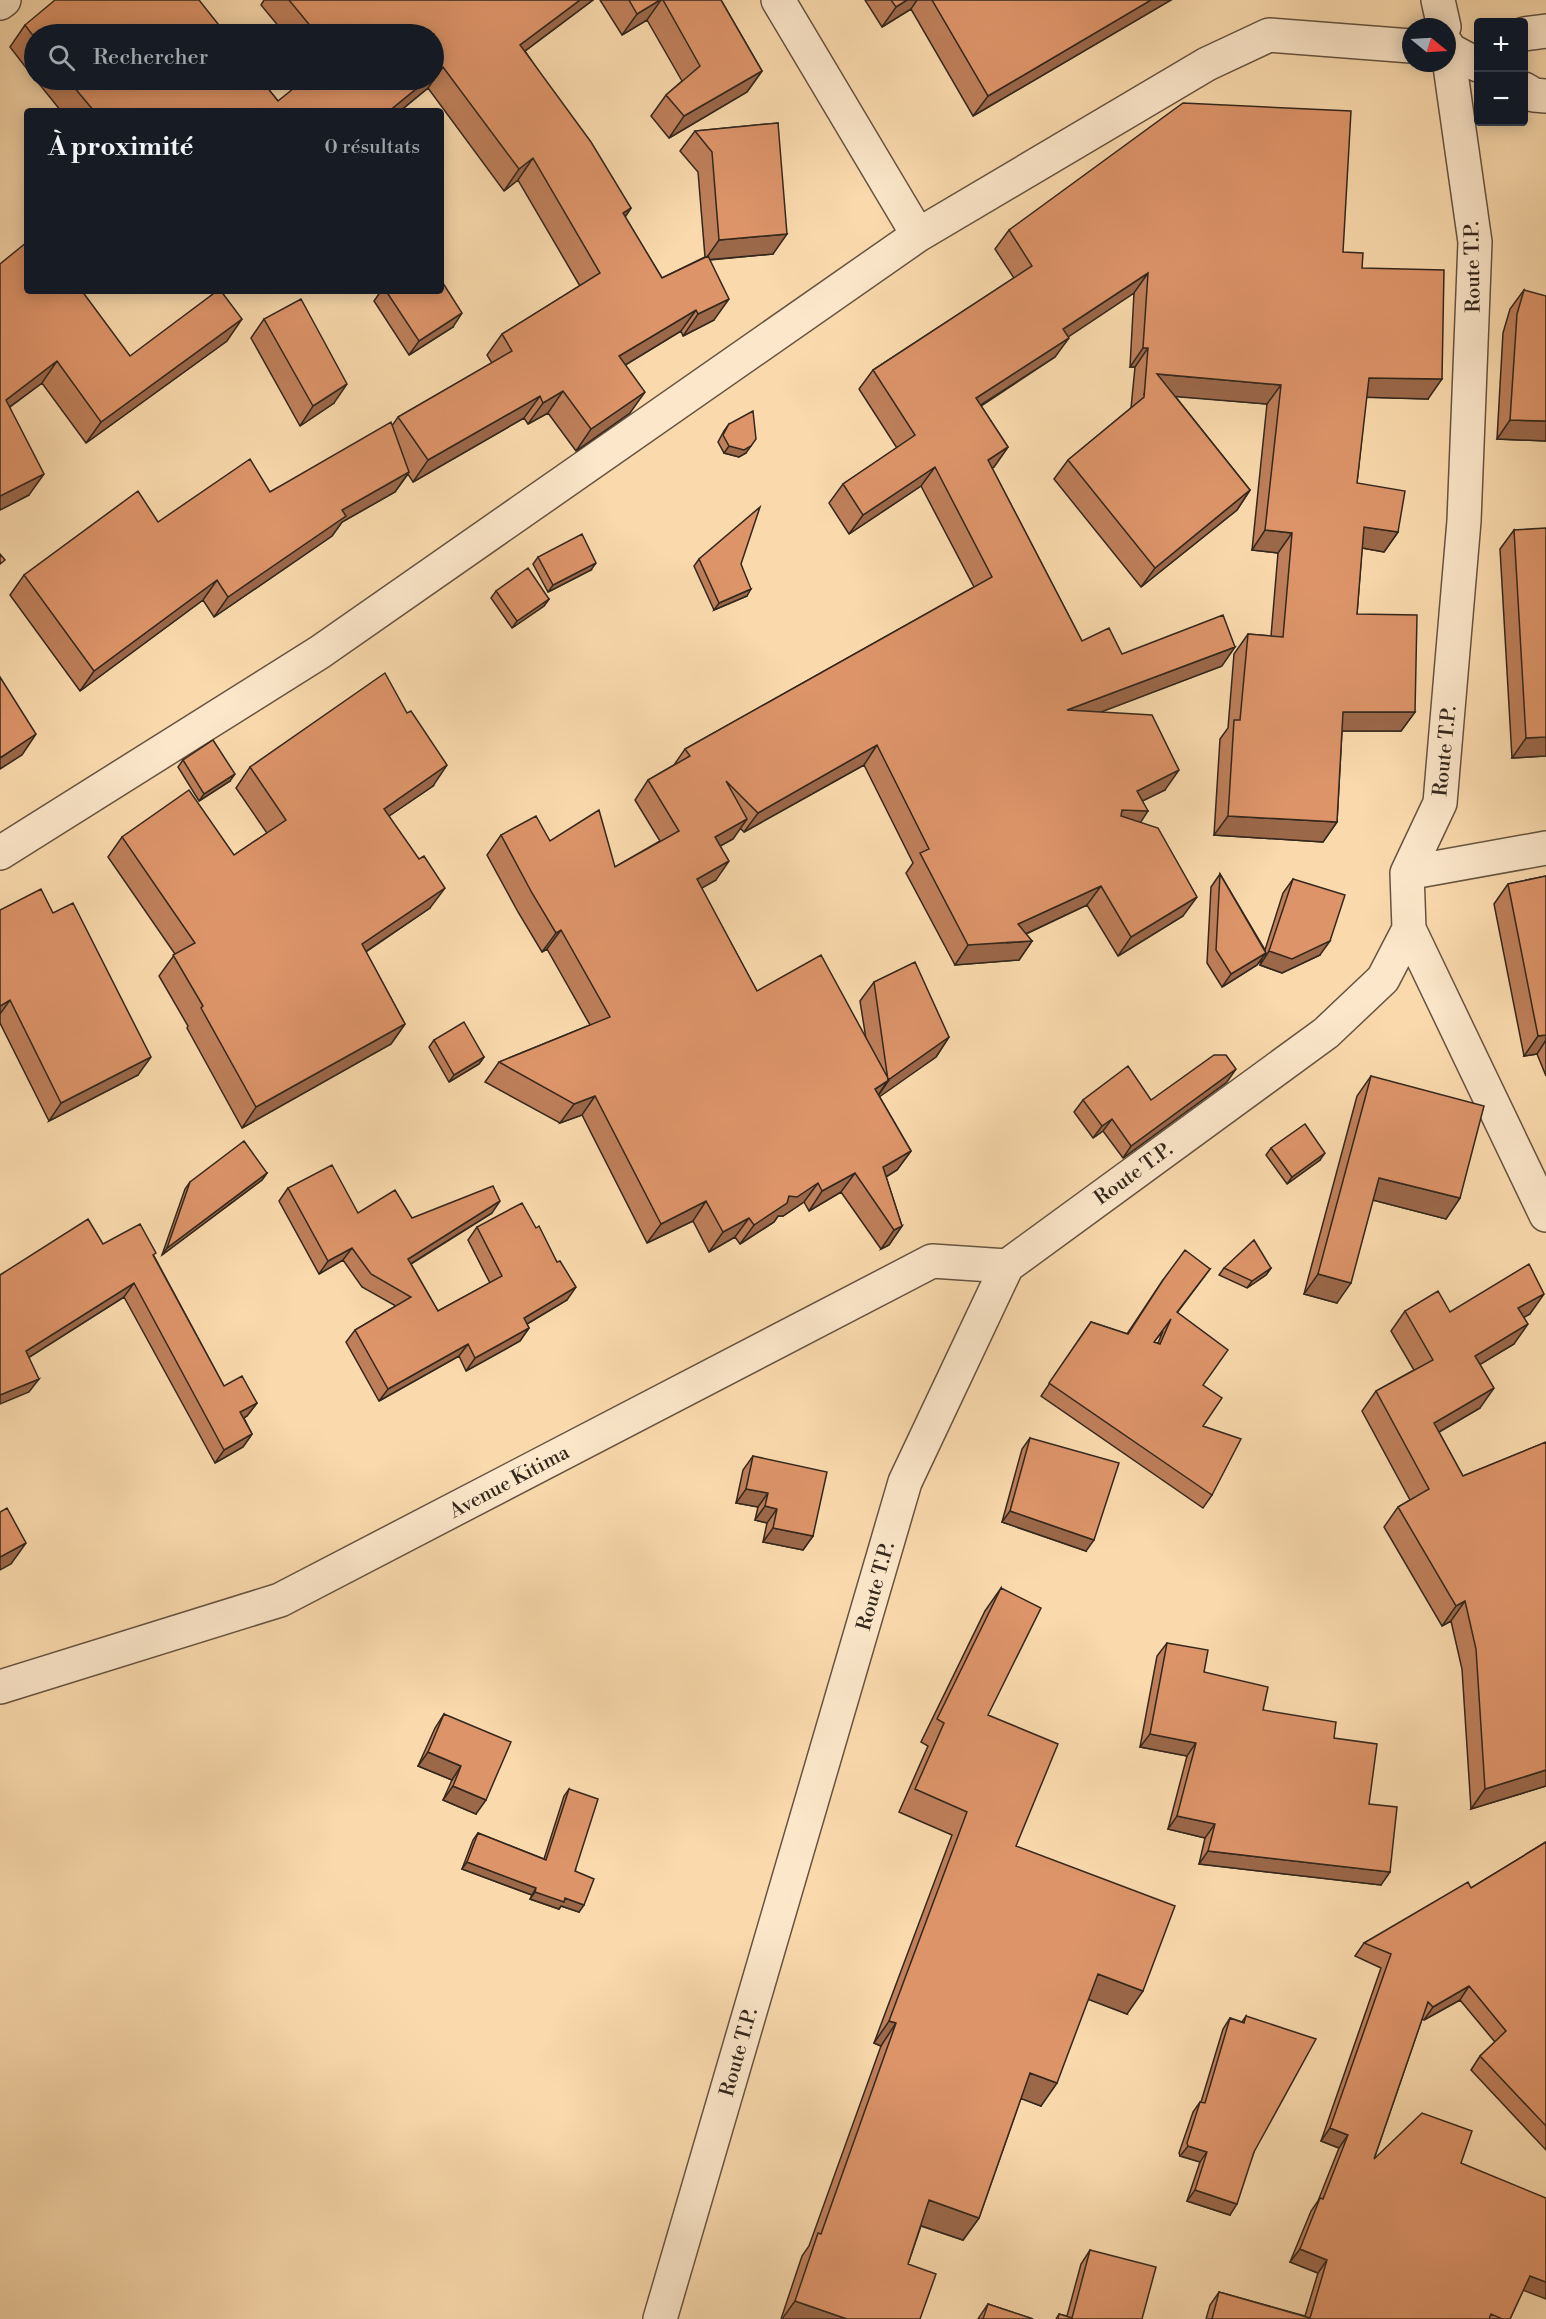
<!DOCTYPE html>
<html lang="fr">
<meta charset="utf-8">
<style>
body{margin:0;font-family:"Libre Bodoni",serif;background:#20242c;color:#f1f3f6}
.controls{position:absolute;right:18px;top:18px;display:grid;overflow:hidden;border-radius:6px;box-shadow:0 3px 15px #0003}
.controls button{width:54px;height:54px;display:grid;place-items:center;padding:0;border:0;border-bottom:2px solid #363941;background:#171b24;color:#f1f3f6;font:30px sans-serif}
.compass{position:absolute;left:1402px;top:18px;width:54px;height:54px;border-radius:50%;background:#171b24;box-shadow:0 3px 15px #0003;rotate:108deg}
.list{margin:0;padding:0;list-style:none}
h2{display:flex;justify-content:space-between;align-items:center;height:78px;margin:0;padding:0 24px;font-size:26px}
h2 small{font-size:20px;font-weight:400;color:#9ea1a6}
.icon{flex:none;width:33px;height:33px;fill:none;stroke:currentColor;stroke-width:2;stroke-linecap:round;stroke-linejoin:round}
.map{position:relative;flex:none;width:1546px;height:2319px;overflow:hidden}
.search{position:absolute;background:#171b24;box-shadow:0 3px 15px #0003;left:24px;top:24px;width:420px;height:66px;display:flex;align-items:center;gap:15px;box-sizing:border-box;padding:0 21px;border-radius:33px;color:#9ea1a6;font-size:22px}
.panel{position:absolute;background:#171b24;box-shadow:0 3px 15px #0003;left:24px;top:108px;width:420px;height:186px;border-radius:6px}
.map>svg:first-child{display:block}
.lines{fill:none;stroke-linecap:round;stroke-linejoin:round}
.minor-casing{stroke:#665440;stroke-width:36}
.minor{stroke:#fce7ca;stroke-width:33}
.wall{fill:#be7f5a;stroke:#34271c;stroke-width:1.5;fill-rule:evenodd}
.shaded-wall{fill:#9b684a;stroke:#34271c;stroke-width:1.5}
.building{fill:#dd9469;stroke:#34271c;stroke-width:1.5;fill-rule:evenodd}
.labels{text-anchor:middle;stroke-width:5;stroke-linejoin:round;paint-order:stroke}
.street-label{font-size:20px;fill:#34271c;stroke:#fce7ca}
</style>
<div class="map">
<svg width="1546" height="2319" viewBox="0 0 1546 2319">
<rect width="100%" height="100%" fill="#fadaad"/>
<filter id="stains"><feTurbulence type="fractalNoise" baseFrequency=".00333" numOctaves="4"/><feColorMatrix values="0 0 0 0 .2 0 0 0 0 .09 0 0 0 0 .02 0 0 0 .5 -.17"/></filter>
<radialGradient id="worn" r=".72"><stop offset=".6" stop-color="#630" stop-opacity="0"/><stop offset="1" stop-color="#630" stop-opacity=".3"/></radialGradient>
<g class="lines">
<defs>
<path id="minor" d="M778,0L918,235
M1438,0L1444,27
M0,3L4,0
M1524,34L1546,31
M1448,49L1478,65
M1524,89L1534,95L1546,96
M0,853L320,652L918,235L1207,64L1269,35L1411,46
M1407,873L1546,848
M1409,929L1546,1215
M0,1687L280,1600L932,1261L1007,1266
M660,2319L905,1482L1007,1266L1326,1033L1383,979L1409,929L1407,873L1440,803L1464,521L1475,242L1447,45"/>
</defs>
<use href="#minor" class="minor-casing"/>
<use href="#minor" class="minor"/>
</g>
<path class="wall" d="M264,0H593L525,51L631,208L625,217L662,278L705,257L698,172L680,151L695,131L778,123L773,254L710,260L714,320L683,336L681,331L625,365L630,413L576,451L548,413L528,424L524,418L413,482L408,474L395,492L342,522L332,536L214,617L203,600L80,691L10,595L24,575L158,522L270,492L392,426L398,417L492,363L487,355L502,334L580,286L518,180L504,191L428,88L400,111H61L36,80H261L278,101L434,34H285L261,5Z
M600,0H721L762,71L747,92L669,138L651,116L666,95L682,81L647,20L622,35Z
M865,0H1171L973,116L911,9L882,27Z
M25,25L34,34V78L10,47Z
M1009,230L1343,252L1362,268L1428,399L1366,397L1357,483L1398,532L1384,552L1362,548L1357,614L1415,712L1401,731H1342L1337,822L1323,842L1214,835L1220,739L1228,728L1234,654L1248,634L1271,636L1278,553L1252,550L1267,404L1175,396L1250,490L1237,510L1141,587L1054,479L1068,460L1131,408L1135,367H1130L1134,293L1068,337L1055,357L981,406L1008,447L994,467L992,468L1082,641L1122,654L1222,666L1100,712L1165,790L1142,801L1140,822L1183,916L1118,956L1087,905L1026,934L1032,941L1019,960L955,965L906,873L913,863L864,765L744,832L740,828L733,839L720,846L716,880L701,888L757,991L866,1039L860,1001L874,982L949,1037L936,1057L879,1096L911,1151L897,1170L886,1177L902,1226L889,1245L881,1249L841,1192L809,1211L804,1202L783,1216H778L774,1222L740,1244L735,1237L709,1252L693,1221L647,1243L582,1115L560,1123L485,1082L499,1062L590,1025L547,949L542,952L518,912L487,855L501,835L550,841L615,867L660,841L635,800L648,780L674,765L685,749L974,587L921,486L849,534L829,503L843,484L897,448L859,389L873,370L1014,278L995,249Z
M0,264L130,356L227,341L86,443L42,383L10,407L29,495L0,510Z
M1524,290L1546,441L1497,439L1503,333L1510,309Z
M381,291H386L453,327L409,355L374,301Z
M264,319L334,403L300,426L251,338Z
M729,424L746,453L739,457L724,453L718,442L724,431Z
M1514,530L1546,756L1512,758L1500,549Z
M538,557L591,570L548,592L533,564Z
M699,559L741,564L747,596L714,610L694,566Z
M496,591L549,599L544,606L512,628L491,598Z
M183,760L230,781L199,801L178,767Z
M250,767L433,786L389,816L430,908L366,952L405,1024L391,1044L242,1128L187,1028L188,1026L159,976L175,954L108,857L122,837L234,855L267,833L236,788Z
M1220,874L1265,950L1283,893L1293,879L1320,955L1282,973L1260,965L1262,959L1257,965L1222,987L1207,963L1211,887Z
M1546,876V1076L1537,1054L1524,1056L1494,904L1508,884Z
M0,910L138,1075L49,1121L0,1023Z
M434,1040L484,1057L479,1064L449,1082L429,1047Z
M1371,1076L1460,1198L1446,1219L1373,1200L1337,1303L1304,1294L1357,1096Z
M1227,1082L1123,1158L1103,1131L1093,1138L1074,1112L1083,1100H1151Z
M1271,1148L1320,1160L1287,1184L1266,1155Z
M267,1173L262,1180L162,1255L185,1189L190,1182Z
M288,1188L358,1213L412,1218L492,1213L411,1264L438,1311L490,1283L468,1240L477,1227L567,1300L527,1324L529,1328L520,1341L466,1371L459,1356L379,1401L346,1342L355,1330L396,1306L362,1287L343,1260L319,1274L279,1201Z
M103,1244L154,1256L224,1386L257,1403L247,1416L244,1418L252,1434L243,1447L215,1463L124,1297L29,1357V1392L0,1275Z
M1224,1268H1271L1266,1275L1247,1288L1219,1275Z
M1210,1269L1177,1313L1203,1386V1426L1212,1495L1203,1508L1041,1396L1091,1322L1127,1334L1163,1280ZM1163,1331L1158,1343L1154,1342Z
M1405,1311L1530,1314L1524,1317L1514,1344L1480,1364V1408L1439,1432L1463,1476L1546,1442V1786L1471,1809L1462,1669L1451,1621L1442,1626L1384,1527L1398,1507L1410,1500L1362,1411L1376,1391L1414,1370L1391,1331Z
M1030,1438L1086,1551L1002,1522L1022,1449Z
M753,1456L813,1536L803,1550L763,1542L767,1523L755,1520L758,1507L736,1503L743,1470Z
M1001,1588L988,1715L1016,1846L1127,2014L1088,1999L1041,2106L1021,2098L979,2218L963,2240L921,2226L908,2264L920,2319H781L802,2256L809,2246L881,2046L874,2043L952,1835L899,1812L928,1746L921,1742L985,1611Z
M1167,1643L1204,1672L1263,1710L1334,1738L1369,1804L1381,1885L1199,1864L1205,1838L1168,1829L1187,1756L1140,1747L1157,1656Z
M444,1714L476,1814L443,1800L452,1780L418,1766L435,1728Z
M569,1789L579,1912L561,1906L559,1909L530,1899L532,1895L462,1869L473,1840L478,1833L544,1859L564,1796Z
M1546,1842V2150L1471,2070L1480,2056L1495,2042L1460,2000L1424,2020L1422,2019L1374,2159L1461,2163L1523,2290L1510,2319H1206L1210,2305L1219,2292L1305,2316L1318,2273L1290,2262L1311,2211L1318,2201L1339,2148L1321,2141L1381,1968L1355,1956L1364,1943L1471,1888Z
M1246,2016L1254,2152L1230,2215L1187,2201L1200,2162L1180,2156L1179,2153L1193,2112L1200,2102H1201L1223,2029L1230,2018L1242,2022Z
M1090,2250L1142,2319H1056L1059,2314L1067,2316L1081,2264Z
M988,2304L1033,2319H978Z"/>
<path class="shaded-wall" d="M580,0H593L505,66L520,45Z
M660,0H661L647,20L622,35L637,14Z
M907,0H917L911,9L882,27L896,7Z
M1151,0H1171L973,116L988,96Z
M443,67L428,88L400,111H389L427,80H434V74Z
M762,71L747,92L669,138L684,116Z
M533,158L518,180L504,191L519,169Z
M631,208L616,230L623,213Z
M787,234L773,254L705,260L719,240Z
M1148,273L1134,293L1050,349L1063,329Z
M729,299L714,320L683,336L698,314Z
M696,310L681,331L604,378L619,356Z
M462,313L453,327L409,355L419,341Z
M242,319L227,341L86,443L101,422Z
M1069,338L1055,357L962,417L976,398Z
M1143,348H1148L1135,367H1130Z
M57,361L42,383L0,414L6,400Z
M1157,374L1281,385L1267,404L1144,394Z
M1369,378L1442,379L1428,399L1355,397Z
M347,384L334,403L300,426L313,406Z
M563,391L548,413L528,424L543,403Z
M645,392L630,413L576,451L591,429Z
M540,396L524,418L413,482L428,460Z
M1510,420L1546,421V441L1497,439Z
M729,446H751L746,453L739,457L724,453Z
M1008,447L994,467L974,480L988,460Z
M935,467L921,486L849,534L863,515Z
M409,472L395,492L342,522L332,536L214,617L228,597L342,510Z
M44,474L29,495L0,510V496Z
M1250,490L1237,510L1141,587L1155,568Z
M1364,527L1398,532L1384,552L1351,546Z
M1265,530L1292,533L1278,553L1252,550Z
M596,563L591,570L548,592L553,585Z
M217,580L203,600L80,691L94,671Z
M751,589L747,596L714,610L719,603Z
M549,599L544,606L512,628L517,621Z
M1235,647L1222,666L1054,730L1067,710Z
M1343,712H1415L1401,731H1330Z
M36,734L22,755L0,769V758Z
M1546,737V756L1512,758L1526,738Z
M877,745L864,765L744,832L758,813Z
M447,765L433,786L370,829L384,809Z
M1179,770L1165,790L1124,810L1148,811L1135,831L1109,829L1137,791Z
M235,774L230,781L199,801L204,794Z
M1228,816L1337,822L1323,842L1214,835Z
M747,819L733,839L702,856L715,837Z
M729,861L716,880L683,899L697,879Z
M1101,886L1087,905L1006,943L1032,941L1019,960L955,965L968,945L1018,924Z
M445,888L430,908L347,964L362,944Z
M1197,897L1183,916L1118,956L1131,937Z
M561,930L547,949L542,952L556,933Z
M1330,941L1320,955L1282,973L1260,965L1269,951Z
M1266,953L1257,965L1222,987L1231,974Z
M10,1000L0,1014V1006Z
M405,1024L391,1044L242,1128L256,1107Z
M1546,1035V1040L1537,1054L1524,1056L1538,1036Z
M949,1037L936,1057L875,1100L888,1080Z
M151,1057L138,1075L49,1121L61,1103Z
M484,1057L479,1064L449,1082L454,1075Z
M1236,1069L1227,1082L1123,1158L1131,1146Z
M889,1080L875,1100V1089Z
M595,1096L582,1115L560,1123L574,1104Z
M1112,1119L1103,1131L1093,1138L1102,1126Z
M911,1151L897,1170L869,1187L883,1167Z
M1325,1153L1320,1160L1287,1184L1292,1177Z
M267,1173L262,1180L162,1255L167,1248Z
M855,1173L841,1192L809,1211L822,1191Z
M1379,1178L1460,1198L1446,1219L1365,1198Z
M818,1183L804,1202L783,1216H778L774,1222L740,1244L754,1225L789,1196Z
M500,1201L492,1213L399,1271L408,1259Z
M706,1201L693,1221L647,1243L661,1224Z
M749,1218L735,1237L709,1252L723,1232Z
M902,1226L889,1245L881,1249L894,1230Z
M352,1248L343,1260L319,1274L328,1261Z
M1271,1268L1266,1275L1247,1288L1252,1281Z
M1318,1274L1351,1283L1337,1303L1304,1294Z
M134,1283L124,1297L17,1365L26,1351Z
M576,1287L567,1300L515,1331L524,1318Z
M1544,1294L1530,1314L1504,1328L1518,1308Z
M1528,1324L1514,1344L1461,1376L1475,1356Z
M529,1328L520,1341L466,1371L475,1358Z
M468,1344L459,1356L379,1401L388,1389Z
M39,1379L29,1392L0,1404V1395Z
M1494,1388L1480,1408L1420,1443L1434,1423Z
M257,1403L247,1416L231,1425L240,1412Z
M252,1434L243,1447L215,1463L224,1450Z
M746,1489L768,1493L758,1507L736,1503Z
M765,1506L777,1509L767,1523L755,1520Z
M1010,1511L1094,1540L1086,1551L1002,1522Z
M773,1528L813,1536L803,1550L763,1542Z
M26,1543L11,1564L0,1570V1557Z
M1465,1601L1451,1621L1442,1626L1456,1606Z
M1150,1734L1196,1743L1187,1756L1140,1747Z
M428,1752L461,1766L452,1780L418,1766Z
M1546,1770V1786L1471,1809L1485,1789Z
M453,1786L486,1800L476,1814L443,1800Z
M1177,1816L1215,1824L1205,1838L1168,1829Z
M1208,1851L1390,1872L1381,1885L1199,1864Z
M467,1862L536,1888L532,1895L462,1869Z
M535,1892L565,1898L584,1905L579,1912L561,1906L559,1909L530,1899Z
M1098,1974L1143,1991L1127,2014L1082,1997Z
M1469,1986L1460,2000L1424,2020L1433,2007Z
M889,2021L896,2023L881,2046L874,2043Z
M1030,2073L1057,2083L1041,2106L1014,2096Z
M1330,2128L1348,2135L1339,2148L1321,2141Z
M1188,2146L1207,2152L1200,2162L1180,2156Z
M1195,2190L1237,2204L1230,2215L1187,2201Z
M929,2200L979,2218L963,2240L913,2223Z
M1300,2249L1327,2260L1318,2273L1290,2262Z
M1530,2276L1546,2282V2299L1520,2289Z
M795,2301L847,2319H782Z"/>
<path class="building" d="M55,0H199L226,34H34V37L25,25Z
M289,0H580L520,45L591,142L631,208L623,213L662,278L708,256L729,299L698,314L696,310L619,356L645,392L591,429L563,391L543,403L540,396L428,460L398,417L512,351L502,334L600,273L533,158L519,169L443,67L434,74V34H317Z
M629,0H660L637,14Z
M663,0H721L762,71L684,116L666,95L700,66Z
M891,0H907L896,7Z
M932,0H1151L988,96Z
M68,80H261L278,101L304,80H427L389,111H94Z
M1183,103L1351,111L1343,252L1363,253L1362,268L1444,270L1442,379L1369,378L1357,483L1405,491L1398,532L1364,527L1357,614L1417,615L1415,712H1343L1337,822L1228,816L1234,720H1240L1248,634L1283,637L1292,533L1265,530L1281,385L1157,374L1250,490L1155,568L1068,460L1144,397L1148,348H1143L1148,273L1063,329L1069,338L976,398L1008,447L988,460L1082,641L1109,628L1122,654L1223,615L1235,647L1067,710L1152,715L1179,770L1137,791L1148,811L1122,810L1121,816L1158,828L1197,897L1131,937L1101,886L1018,924L1032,941L968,945L920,853L929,849L877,745L758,813L726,781L747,819L715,837L729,861L697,879L757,991L821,955L889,1080L875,1089L911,1151L883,1167L902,1226L894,1230L855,1173L822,1191L818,1183L797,1197L789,1196L787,1203L754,1225L749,1218L723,1232L706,1201L661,1224L595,1096L574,1104L499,1062L610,1017L561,930L556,933L532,893L501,835L536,816L550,841L599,810L615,867L679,831L648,780L690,756L685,749L992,577L935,467L863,515L843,484L915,435L873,370L1032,266L1009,230Z
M778,123L787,234L719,240L712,152L695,131Z
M27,242V291H82L130,356L217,291H221L242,319L101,422L57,361L6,400L44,474L0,496V264Z
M441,280L462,313L419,341L386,291H441Z
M1524,290L1546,296V421L1510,420L1517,314Z
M301,299L347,384L313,406L264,319Z
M753,411L756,439L751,446L744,450L729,446L723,435L729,424Z
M391,422L409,472L342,510L346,516L228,597L217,580L94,671L24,575L138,491L158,522L250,459L270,492Z
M760,507L741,564L751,589L719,603L699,559Z
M1546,528V737L1526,738L1514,530Z
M582,534L596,563L553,585L538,557Z
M0,554L5,560L0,564Z
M528,568L549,599L517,621L496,591Z
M385,673L407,713L411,711L447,765L384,809L419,859L424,856L445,888L362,944L405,1024L256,1107L201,1008L203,1006L173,955L195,943L122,837L189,790L234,855L286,820L250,767Z
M0,677L36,734L0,758Z
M213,740L235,774L204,794L183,760Z
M1220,874L1266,953L1231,974L1216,950Z
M1546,876V1035L1538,1036L1508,884Z
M1293,879L1345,895L1330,941L1292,959L1269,951Z
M41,889L53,913L73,903L151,1057L61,1103L10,1000L0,1006V910Z
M915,962L949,1037L888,1080L874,982Z
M464,1022L484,1057L454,1075L434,1040Z
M1214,1055H1226L1236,1069L1131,1146L1112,1119L1102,1126L1083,1100L1128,1066L1151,1100Z
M1371,1076L1484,1106L1460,1198L1379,1178L1351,1283L1318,1274Z
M1305,1124L1325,1153L1292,1177L1271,1148Z
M244,1141L267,1173L167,1248L190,1182Z
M332,1165L358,1213L395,1190L412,1218L493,1186L500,1201L408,1259L438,1311L502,1276L477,1227L522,1203L536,1228L539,1226L557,1262L560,1261L576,1287L524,1318L529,1328L475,1358L468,1344L388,1389L355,1330L411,1297L371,1274L352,1248L328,1261L288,1188Z
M88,1219L103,1244L140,1224L156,1253L153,1255L224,1386L242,1376L257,1403L240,1412L252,1434L224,1450L134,1283L26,1351L39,1379L0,1395V1275Z
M1254,1240L1271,1268L1252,1281L1224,1268Z
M1185,1250L1210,1269L1177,1312L1228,1350L1203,1385L1222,1398L1203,1426L1241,1439L1212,1495L1049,1383L1091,1322L1128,1334L1163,1280ZM1171,1319L1160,1344L1154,1342Z
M1529,1264L1544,1294L1518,1308L1528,1324L1475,1356L1494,1388L1434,1423L1463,1476L1546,1442V1770L1485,1789L1476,1649L1465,1601L1456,1606L1398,1507L1429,1489L1376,1391L1433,1360L1405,1311L1438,1291L1450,1312Z
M1030,1438L1119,1463L1094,1540L1010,1511Z
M753,1456L827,1472L813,1536L773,1528L777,1509L765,1506L768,1493L746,1489Z
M7,1508L26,1543L0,1557V1512Z
M1001,1588L1041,1608L988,1715L1058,1744L1016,1846L1175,1906L1143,1991L1098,1974L1057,2083L1030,2073L979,2218L929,2200L908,2264L936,2274L920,2319H847L795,2301L818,2233L821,2234L896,2023L889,2021L967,1812L915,1789L944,1723L937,1719Z
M1167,1643L1208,1650L1204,1672L1268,1687L1263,1710L1336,1722L1334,1738L1377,1744L1369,1804L1397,1807L1390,1872L1208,1851L1215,1824L1177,1816L1196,1743L1150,1734Z
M444,1714L511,1742L486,1800L453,1786L461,1766L428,1752Z
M569,1789L598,1799L575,1871L594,1879L584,1905L565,1898L564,1902L535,1892L536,1888L467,1862L478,1833L546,1860Z
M1546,1842V2126L1480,2056L1506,2031L1469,1986L1433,2007L1428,2002L1374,2159L1422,2113L1472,2131L1461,2163L1546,2198V2282L1530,2276L1510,2319H1502L1491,2314L1489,2319H1212L1219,2292L1310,2318L1327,2260L1300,2249L1320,2198L1323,2199L1348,2135L1330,2128L1391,1954L1364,1943L1468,1882L1471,1888Z
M1246,2016L1316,2039L1254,2152L1237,2204L1195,2190L1207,2152L1188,2146L1187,2143L1200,2102L1205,2103L1230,2018L1244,2023Z
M1090,2250L1156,2267L1142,2319H1058L1059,2314L1072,2318Z
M988,2304L1033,2319H983Z"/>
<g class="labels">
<g class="street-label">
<text transform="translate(1472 267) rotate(-91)" y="7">Route T.P.</text>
<text transform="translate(1444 751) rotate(-84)" y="7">Route T.P.</text>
<text transform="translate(1133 1173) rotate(-36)" y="7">Route T.P.</text>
<text transform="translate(509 1481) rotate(-28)" y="7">Avenue Kitima</text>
<text transform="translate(875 1586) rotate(-74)" y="7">Route T.P.</text>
<text transform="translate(738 2052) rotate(-74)" y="7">Route T.P.</text>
</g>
</g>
<rect width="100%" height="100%" filter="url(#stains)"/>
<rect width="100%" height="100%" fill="url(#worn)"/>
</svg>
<div class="controls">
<button>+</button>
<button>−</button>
</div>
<svg class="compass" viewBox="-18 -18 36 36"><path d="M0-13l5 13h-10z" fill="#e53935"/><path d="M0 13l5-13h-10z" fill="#9ea1a6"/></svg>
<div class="search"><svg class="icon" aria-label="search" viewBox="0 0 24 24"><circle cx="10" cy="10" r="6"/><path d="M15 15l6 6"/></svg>Rechercher</div>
<section class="panel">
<h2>À proximité<small>0 résultats</small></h2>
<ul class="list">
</ul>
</section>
</div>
